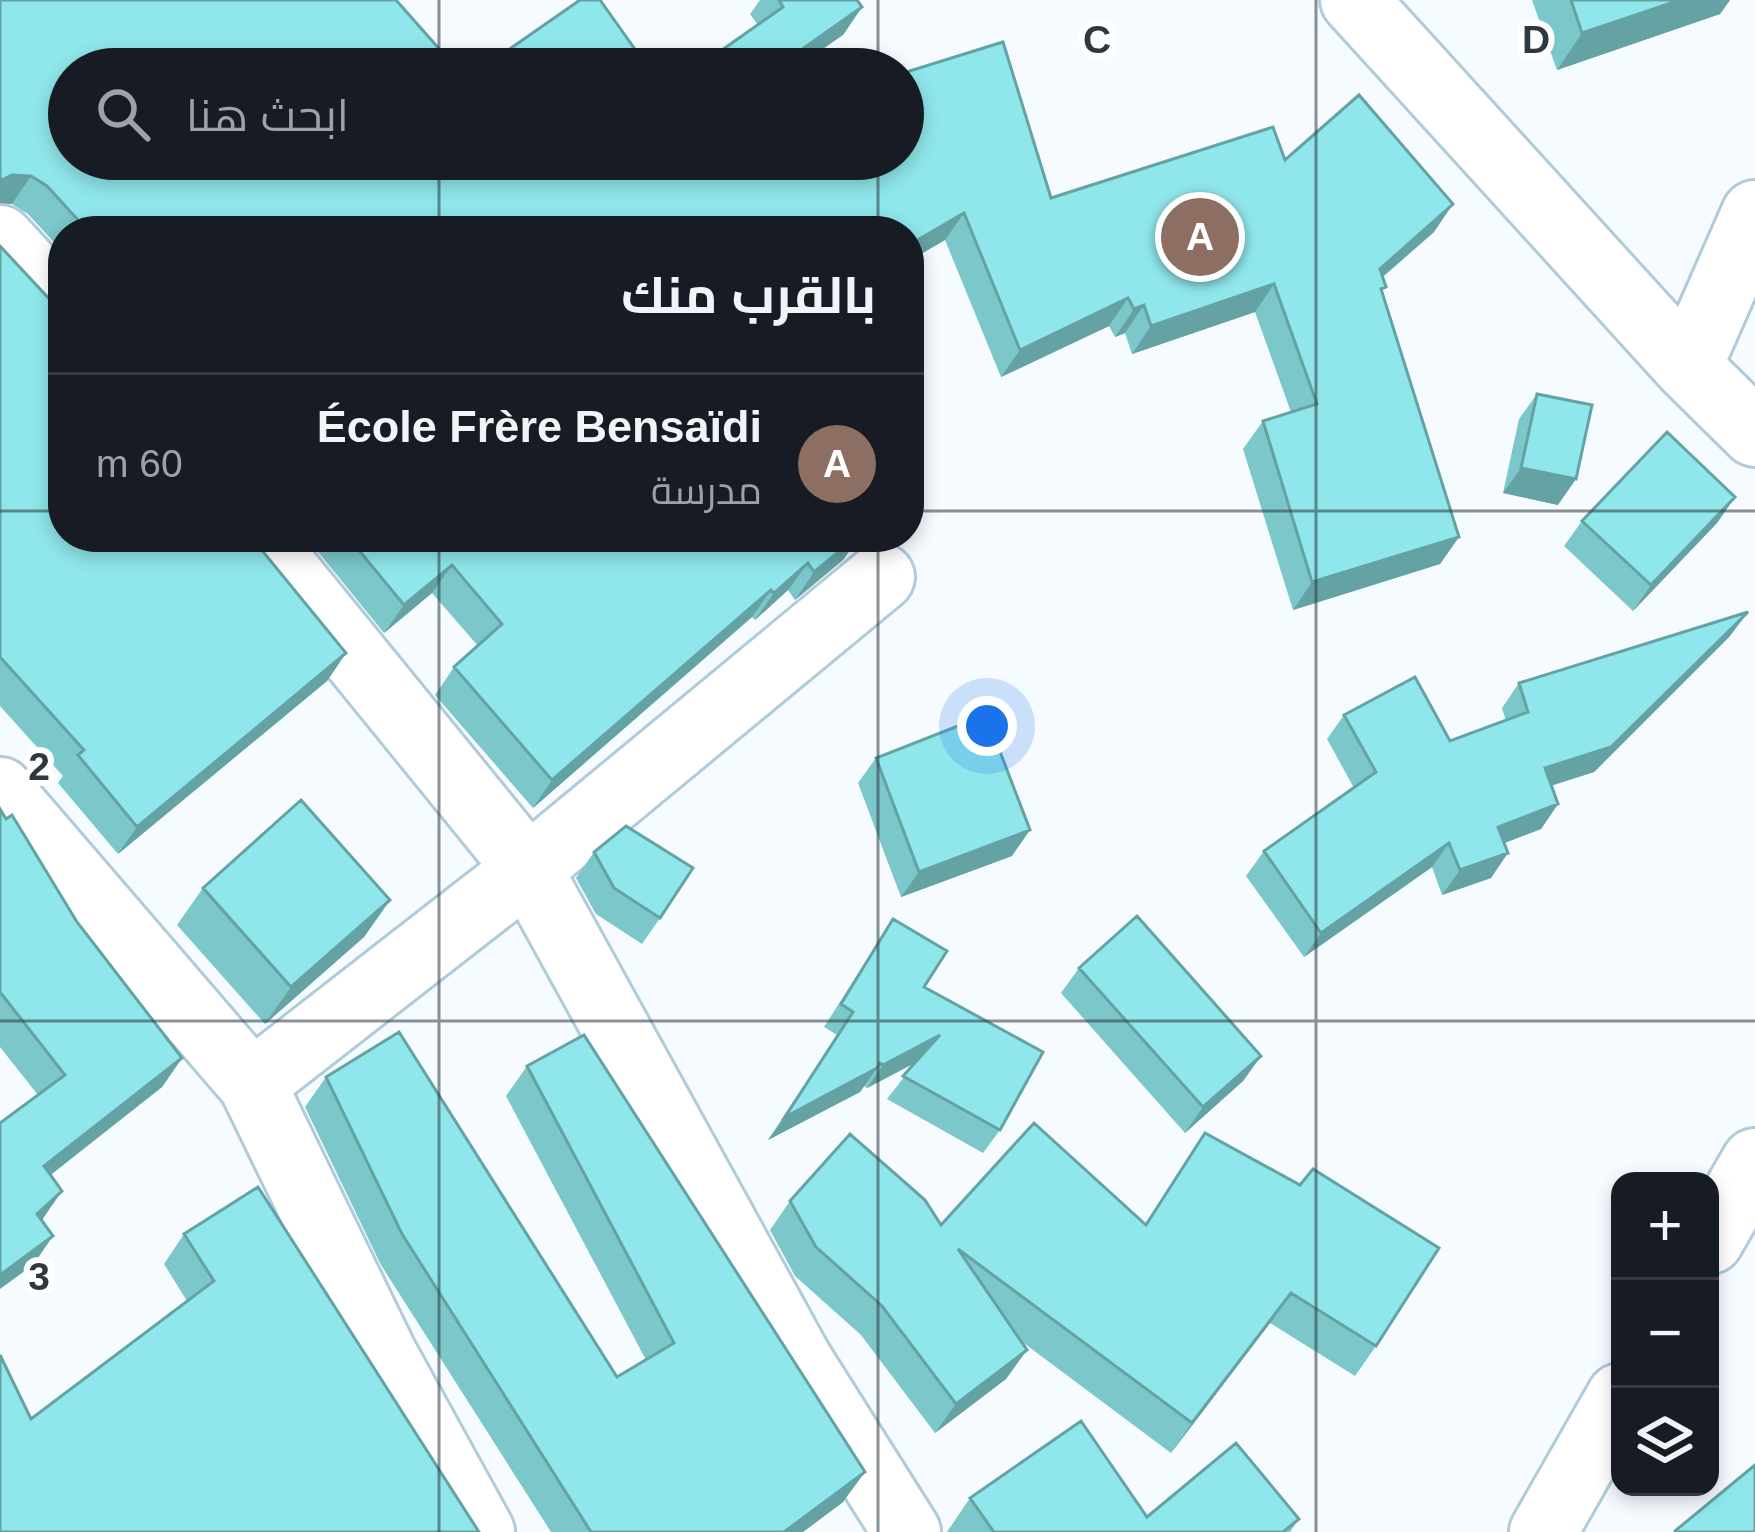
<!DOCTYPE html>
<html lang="ar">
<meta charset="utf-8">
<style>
body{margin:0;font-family:Helvetica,Cairo,sans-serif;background:#242831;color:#f1f3f6;direction:rtl}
.controls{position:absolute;right:36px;bottom:36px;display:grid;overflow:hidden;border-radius:24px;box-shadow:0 6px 18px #0003}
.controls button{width:108px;height:108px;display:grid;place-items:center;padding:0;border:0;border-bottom:3px solid #363941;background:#171b24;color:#f1f3f6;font:60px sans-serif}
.you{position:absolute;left:987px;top:726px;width:42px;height:42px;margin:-30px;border:9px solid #fff;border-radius:50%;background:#1a73e8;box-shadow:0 0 0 18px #1a73e833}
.badge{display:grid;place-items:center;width:78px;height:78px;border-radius:50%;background:#c4ab8f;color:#fff;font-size:39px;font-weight:700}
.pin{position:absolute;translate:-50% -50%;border:6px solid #fff;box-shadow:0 3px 12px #0006}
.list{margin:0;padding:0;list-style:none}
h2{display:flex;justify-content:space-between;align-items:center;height:156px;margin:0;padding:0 48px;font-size:51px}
h2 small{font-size:39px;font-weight:400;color:#9ea1a6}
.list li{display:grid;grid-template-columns:78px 1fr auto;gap:36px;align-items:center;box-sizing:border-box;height:180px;padding:0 48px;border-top:3px solid #363941}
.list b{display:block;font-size:45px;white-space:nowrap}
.list p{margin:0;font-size:39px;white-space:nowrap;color:#9ea1a6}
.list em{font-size:39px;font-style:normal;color:#9ea1a6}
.icon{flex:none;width:66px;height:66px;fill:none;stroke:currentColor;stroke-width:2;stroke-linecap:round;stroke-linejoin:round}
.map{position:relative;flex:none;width:1755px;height:1532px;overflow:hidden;direction:ltr}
.search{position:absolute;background:#171b24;box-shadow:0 6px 18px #0003;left:48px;top:48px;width:876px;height:132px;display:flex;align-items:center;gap:30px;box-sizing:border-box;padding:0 42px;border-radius:66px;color:#9ea1a6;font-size:45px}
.panel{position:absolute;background:#171b24;box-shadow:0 6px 18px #0003;left:48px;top:216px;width:876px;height:336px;border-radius:48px;direction:rtl}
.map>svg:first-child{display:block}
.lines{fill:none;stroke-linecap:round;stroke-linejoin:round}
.minor-casing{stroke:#b1cbda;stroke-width:72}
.minor{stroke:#fff;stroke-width:66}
.wall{fill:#7bc7ca}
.shaded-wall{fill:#64a2a4}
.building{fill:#8fe7eb;stroke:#64a2a4;stroke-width:3}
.grid{fill:none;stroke:#2e383e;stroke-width:3;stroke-opacity:0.55}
.grid-label{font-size:39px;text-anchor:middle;font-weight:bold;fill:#2e383e;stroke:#fff;stroke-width:12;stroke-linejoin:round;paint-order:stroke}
</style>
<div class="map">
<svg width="1755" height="1532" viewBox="0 0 1755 1532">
<rect width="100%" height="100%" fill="#f6fbff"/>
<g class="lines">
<defs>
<path id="minor" d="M1354,0L1688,367L1755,433
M0,239L63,307
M1688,367L1755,214
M258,537L528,869L799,1361L907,1532
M0,791L252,1084L383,1354L481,1532
M252,1084L528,869L881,577
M1710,1240L1755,1162
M1543,1532L1620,1397"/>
</defs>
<use href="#minor" class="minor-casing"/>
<use href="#minor" class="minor"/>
</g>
<path class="wall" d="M0,0L69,69L1051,198L1285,160L1434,232L1383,277V292L1459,537L1440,564L1293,610L1243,449L1263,421L1291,412L1255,312L1132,354L1125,333L1115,337L1109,326L1001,377L945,240L909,261V231H63V252L28,214L12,204L0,203Z
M760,0H857L862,7L843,35L758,25L750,14Z
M1532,0H1730L1720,14L1557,70Z
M0,246L346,653L327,681L118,854L58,783L63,776L0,706Z
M1537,394L1558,505L1503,493L1519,419Z
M1735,497L1717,523L1633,611L1564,546L1582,521Z
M306,537H859L843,560L795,600L788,590L755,620L752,617L533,808L435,695L454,667L478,646L432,593L384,633Z
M1730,636L1594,772L1551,786L1558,804L1541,829L1504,843L1491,878L1442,895L1432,867L1304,957L1246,876L1264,851L1354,788L1327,739L1344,715L1450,741L1506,721L1502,708L1519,683Z
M876,758L1012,856L901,897L858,783Z
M0,809L77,922L182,1058L162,1087L50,1175L33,1265L38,1095L0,1047Z
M594,852L660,918L642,944L596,914L576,878Z
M203,888L390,900L364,937L265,1024L177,925Z
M893,919L924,987L1000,1130L983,1153L887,1099L915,1063L867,1088L864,1086L860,1092L768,1140L837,1035L824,1027Z
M1079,968L1261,1056L1243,1081L1185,1133L1061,993Z
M527,1066L843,1502L803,1532H551L381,1265L305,1107L326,1077L617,1377L646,1360L506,1096Z
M1205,1133L1376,1346L1355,1376L1270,1323L1171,1453L1021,1341L1006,1379L935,1433L861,1335L795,1276L770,1230L790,1201L941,1225L1145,1224Z
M184,1234L479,1532L31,1419L187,1301L164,1264Z
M970,1498L1147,1517L1299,1519L1290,1532H947Z"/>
<path class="shaded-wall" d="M1680,0H1730L1720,14L1557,70L1582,33Z
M862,7L843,35L794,69H774Z
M12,175L31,176L12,204L0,203V181Z
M1453,204L1434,232L1360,296L1380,269Z
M964,213L945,240L909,261V245Z
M1274,284L1255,312L1132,354L1151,326Z
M1128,298L1109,326L1001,377L1020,350Z
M1144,305L1125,333L1115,337L1134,309Z
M1521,468L1576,479L1558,505L1503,493Z
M1735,497L1717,523L1633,611L1651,585Z
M857,537H859L843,560L795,600L814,572Z
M1459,537L1440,564L1293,610L1312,582Z
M808,563L788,590L755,620L774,593Z
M452,565L432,593L384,633L404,605Z
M771,590L752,617L533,808L552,780Z
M1748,612L1730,636L1594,772L1527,793L1545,768Z
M346,653L327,681L118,854L137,827Z
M1558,804L1541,829L1481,852L1498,827Z
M1030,830L1012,856L901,897L919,872Z
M1449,843L1432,867L1304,957L1321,933Z
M1508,853L1491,878L1442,895L1460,870Z
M390,900L364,937L265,1024L291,987Z
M940,1035L924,1058L867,1088L883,1065Z
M1261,1056L1243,1081L1185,1133L1203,1107Z
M182,1058L162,1087L24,1196L44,1166Z
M877,1068L860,1092L768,1140L785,1117Z
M62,1191L42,1220L37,1214Z
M53,1236L33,1265L0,1289V1275Z
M1291,1293L1270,1323L1171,1453L1192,1423Z
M1027,1350L1006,1379L935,1433L956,1404Z
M865,1472L843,1502L803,1532H784Z"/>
<path class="building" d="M0,0H396L457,69H69V159H903V73L1003,42L1051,198L1273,127L1285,160L1359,95L1453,204L1380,269L1386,287L1381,289L1459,537L1312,582L1263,421L1317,404L1274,284L1151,326L1144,305L1134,309L1128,298L1020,350L964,213L909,245V231H88L47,186L31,176L12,175L0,181Z
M580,0H600L649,69H481Z
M779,0H857L862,7L774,69H695L783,7Z
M1571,0H1680L1582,33Z
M0,246L55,305L63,310V537H251L346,653L137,827L78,755L84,750L0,657Z
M1537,394L1592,405L1576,479L1521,468Z
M1667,432L1735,497L1651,585L1582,521Z
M348,537H857L814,572L808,563L774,593L771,590L552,780L454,667L502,624L452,565L404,605Z
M1748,612L1611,747L1545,768L1558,804L1498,827L1508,853L1460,870L1449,843L1321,933L1264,851L1376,772L1344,715L1415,677L1450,741L1528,712L1519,683Z
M986,715L1030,830L919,872L876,758Z
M301,800L390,900L291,987L203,888Z
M0,809L6,819L12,815L77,922L182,1058L44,1166L62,1191L37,1214L53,1236L0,1275V1123L65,1075L0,992Z
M626,826L693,868L660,918L614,888L594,852Z
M1137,916L1261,1056L1203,1107L1079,968Z
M893,919L947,951L924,987L1043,1052L1000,1130L903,1076L940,1035L883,1065L880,1063L877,1068L785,1117L853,1012L841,1004Z
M399,1032L617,1377L674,1343L527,1066L584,1035L865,1472L784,1532H591L402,1234L326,1077Z
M1034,1123L1146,1225L1205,1133L1300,1185L1313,1169L1439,1248L1376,1346L1291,1293L1192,1423L958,1249L1027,1350L956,1404L882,1306L816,1247L790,1201L850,1134L925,1200L941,1225Z
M258,1187L479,1532H0V1355L31,1419L214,1281L184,1234Z
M1081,1421L1147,1517L1236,1443L1299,1519L1283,1532H994L970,1498Z
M1755,1465V1532H1675V1531Z"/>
<path class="grid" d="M439,0V69M878,0V69M1316,0V1532M439,159V231M878,159V231M0,511H63M909,511H1755M439,537V1532M878,537V1532M0,1021H1755"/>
<g class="grid-label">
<text x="1097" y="53">C</text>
<text x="1536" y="53">D</text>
<text x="39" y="780">2</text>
<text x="39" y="1290">3</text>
</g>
</svg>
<div class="controls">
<button>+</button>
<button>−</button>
<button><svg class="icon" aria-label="layers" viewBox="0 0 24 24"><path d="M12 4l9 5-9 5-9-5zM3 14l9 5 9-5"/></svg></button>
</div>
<div class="you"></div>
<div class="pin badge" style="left:1200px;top:237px;background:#8d6e63">A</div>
<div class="search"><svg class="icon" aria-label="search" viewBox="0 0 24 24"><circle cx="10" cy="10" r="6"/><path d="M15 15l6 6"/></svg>ابحث هنا</div>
<section class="panel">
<h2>بالقرب منك<small></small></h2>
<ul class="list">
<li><span class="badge" style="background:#8d6e63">A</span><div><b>École Frère Bensaïdi</b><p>مدرسة</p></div><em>60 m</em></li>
</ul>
</section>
</div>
